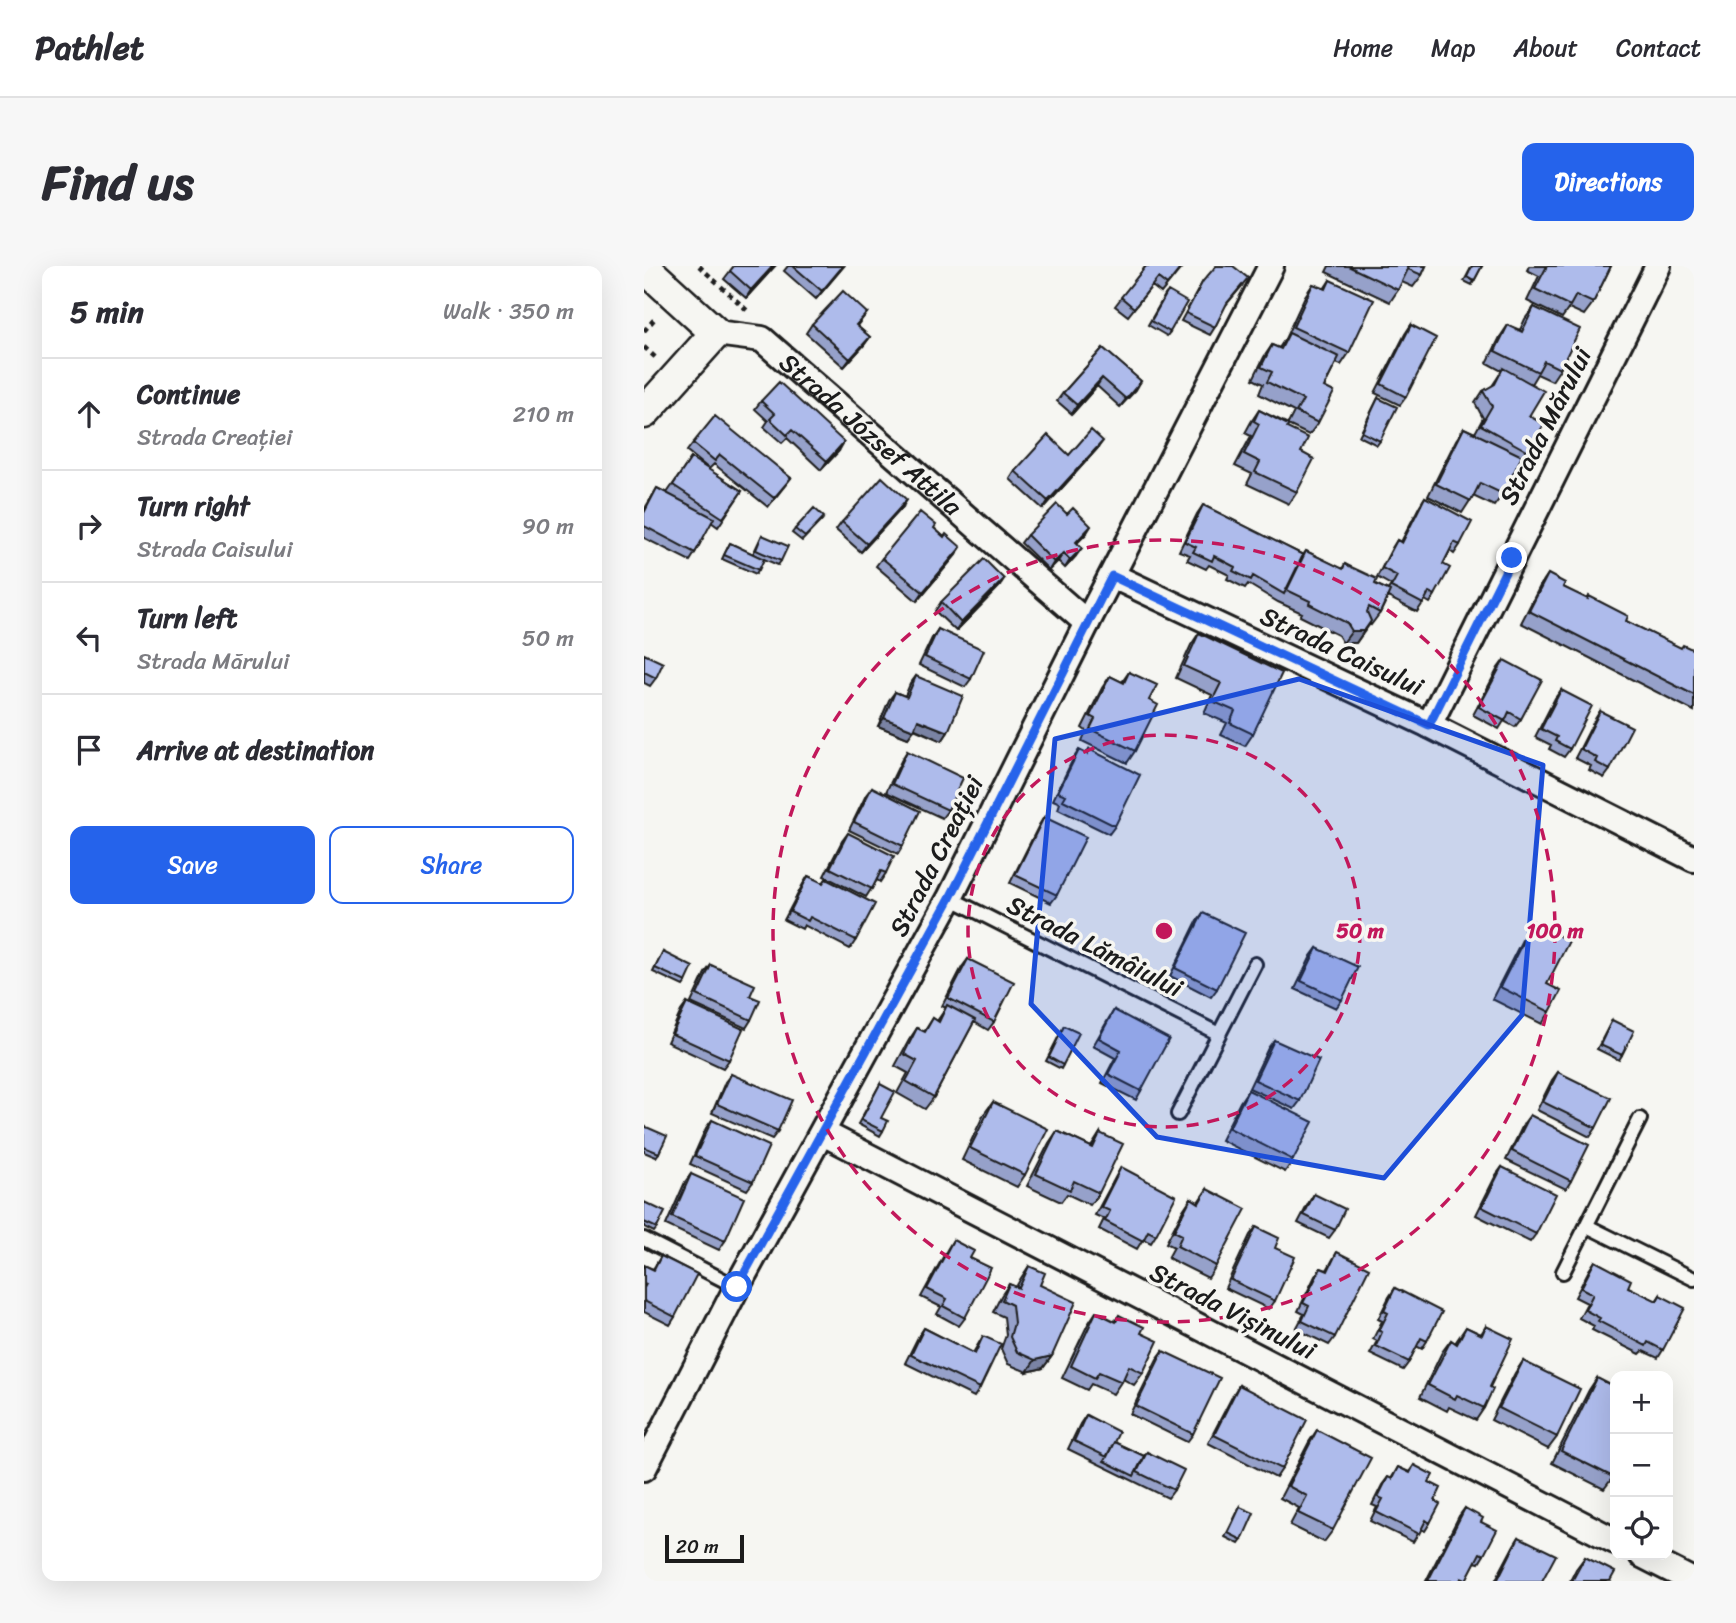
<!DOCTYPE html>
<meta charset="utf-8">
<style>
body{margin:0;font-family:Sriracha,sans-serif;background:#f7f7f7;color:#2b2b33}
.controls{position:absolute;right:21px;bottom:21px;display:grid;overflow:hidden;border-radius:14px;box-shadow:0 7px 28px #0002}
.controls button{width:63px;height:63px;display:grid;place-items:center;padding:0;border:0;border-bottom:2px solid #e1e1e2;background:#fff;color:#2b2b33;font:35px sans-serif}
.scale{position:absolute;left:21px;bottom:18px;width:79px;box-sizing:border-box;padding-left:7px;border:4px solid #1c1c1c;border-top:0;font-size:19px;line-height:24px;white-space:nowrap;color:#1c1c1c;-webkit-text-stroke:5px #f6f6f2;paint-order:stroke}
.stop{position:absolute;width:21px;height:21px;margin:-16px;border:5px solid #2563eb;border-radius:50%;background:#fff}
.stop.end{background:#2563eb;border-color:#fff;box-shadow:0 2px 7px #0008}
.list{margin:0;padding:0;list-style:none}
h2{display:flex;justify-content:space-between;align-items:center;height:91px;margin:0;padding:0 28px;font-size:30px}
h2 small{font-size:23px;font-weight:400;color:#7c7c81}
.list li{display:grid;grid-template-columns:46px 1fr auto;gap:21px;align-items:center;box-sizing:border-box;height:112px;padding:0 28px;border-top:2px solid #e1e1e2}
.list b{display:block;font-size:26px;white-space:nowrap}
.list p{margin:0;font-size:23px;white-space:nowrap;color:#7c7c81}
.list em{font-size:23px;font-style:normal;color:#7c7c81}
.actions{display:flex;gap:14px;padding:21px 28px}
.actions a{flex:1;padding:16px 0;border:2px solid #2563eb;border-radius:14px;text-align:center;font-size:24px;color:#2563eb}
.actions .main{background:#2563eb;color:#fff}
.icon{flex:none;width:38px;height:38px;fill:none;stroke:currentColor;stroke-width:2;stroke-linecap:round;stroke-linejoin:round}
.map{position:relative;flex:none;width:1050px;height:1315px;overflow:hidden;border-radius:14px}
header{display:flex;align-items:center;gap:42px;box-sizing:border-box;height:98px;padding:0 35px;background:#fff;border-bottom:2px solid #e1e1e2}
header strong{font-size:33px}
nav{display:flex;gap:38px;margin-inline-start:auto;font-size:24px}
.intro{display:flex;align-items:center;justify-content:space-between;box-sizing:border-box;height:168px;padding:0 42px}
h1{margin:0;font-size:49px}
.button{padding:18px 32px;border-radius:14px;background:#2563eb;color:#fff;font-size:24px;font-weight:700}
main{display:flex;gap:42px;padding:0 42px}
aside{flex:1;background:#fff;border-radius:14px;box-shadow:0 7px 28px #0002}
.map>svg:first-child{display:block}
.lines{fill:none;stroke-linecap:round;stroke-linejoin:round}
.service-casing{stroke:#1c1c1c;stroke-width:18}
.minor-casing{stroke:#1c1c1c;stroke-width:30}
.tertiary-casing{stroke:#1c1c1c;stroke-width:35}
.path{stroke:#1c1c1c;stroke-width:4.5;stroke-dasharray:5 5;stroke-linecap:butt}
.service{stroke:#f6f6f2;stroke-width:12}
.minor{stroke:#f6f6f2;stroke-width:24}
.tertiary{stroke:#f6f6f2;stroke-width:30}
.wall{fill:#96a1ca;stroke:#1c1c1c;stroke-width:2}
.shaded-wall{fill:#7a83a4;stroke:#1c1c1c;stroke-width:2}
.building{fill:#aebbeb;stroke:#1c1c1c;stroke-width:2}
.route{stroke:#2563eb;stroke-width:9}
.marked{fill:#1d4ed8;fill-opacity:0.2;stroke:#1d4ed8;stroke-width:5;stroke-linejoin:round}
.ring{fill:none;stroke:#c2185b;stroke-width:3.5;stroke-dasharray:12 9}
.labels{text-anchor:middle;stroke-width:7;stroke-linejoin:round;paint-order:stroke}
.street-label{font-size:26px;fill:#1c1c1c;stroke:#f6f6f2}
.centre{fill:#c2185b;stroke:#f6f6f2;stroke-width:3.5}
.ring-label{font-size:21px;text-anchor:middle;font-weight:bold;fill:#c2185b;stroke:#f6f6f2;stroke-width:7;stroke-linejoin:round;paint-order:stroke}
</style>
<header>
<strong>Pathlet</strong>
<nav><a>Home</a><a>Map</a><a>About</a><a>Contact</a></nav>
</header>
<div class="intro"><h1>Find us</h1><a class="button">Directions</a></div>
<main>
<aside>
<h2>5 min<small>Walk · 350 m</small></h2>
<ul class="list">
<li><svg class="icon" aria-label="ahead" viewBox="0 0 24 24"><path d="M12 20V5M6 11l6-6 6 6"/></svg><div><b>Continue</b><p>Strada Creației</p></div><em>210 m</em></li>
<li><svg class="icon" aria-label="right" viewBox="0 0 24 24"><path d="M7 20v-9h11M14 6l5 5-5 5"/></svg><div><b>Turn right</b><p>Strada Caisului</p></div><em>90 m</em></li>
<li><svg class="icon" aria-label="left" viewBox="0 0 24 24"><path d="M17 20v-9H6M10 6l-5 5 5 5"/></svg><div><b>Turn left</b><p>Strada Mărului</p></div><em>50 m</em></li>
<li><svg class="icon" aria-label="arrive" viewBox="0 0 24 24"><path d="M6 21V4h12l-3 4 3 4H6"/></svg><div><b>Arrive at destination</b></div></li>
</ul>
<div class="actions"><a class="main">Save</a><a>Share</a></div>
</aside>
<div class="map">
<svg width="1050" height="1315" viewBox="0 0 1050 1315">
<rect width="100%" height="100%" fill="#f6f6f2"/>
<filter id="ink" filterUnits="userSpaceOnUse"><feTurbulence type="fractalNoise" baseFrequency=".0143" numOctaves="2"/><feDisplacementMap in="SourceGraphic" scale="14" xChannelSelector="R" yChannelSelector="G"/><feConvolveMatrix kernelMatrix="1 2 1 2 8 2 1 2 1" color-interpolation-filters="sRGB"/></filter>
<g filter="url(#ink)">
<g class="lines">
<defs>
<path id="service" d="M306,632L575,768
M534,848L611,698
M943,960L1050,1013
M0,973L93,1021
M919,1006L996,853"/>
<g id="minor">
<path id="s1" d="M72,67L118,73L443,357"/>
<path d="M469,310L785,459L1050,593"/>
<path d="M785,459L1014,0"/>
<path d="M179,867L971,1275"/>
<path d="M0,1202L93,1021L306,632L443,357L627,0"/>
<path d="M998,1289L1049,1315"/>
</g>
<path id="tertiary" d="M0,1L72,67L0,147"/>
</defs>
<use href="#service" class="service-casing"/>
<use href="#minor" class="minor-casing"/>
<use href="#tertiary" class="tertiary-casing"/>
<path class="path" d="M55,0L106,47
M0,65L13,50
M0,81L12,92"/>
<use href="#service" class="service"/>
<use href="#minor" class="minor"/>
<use href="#tertiary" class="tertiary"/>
</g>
<path class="wall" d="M90,0H131L102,32L80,13Z
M144,0H200L172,33L140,5Z
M502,0H539L517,27L508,20L484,50L471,40Z
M685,0H782L778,9L769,21L758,16L754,24L746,36L682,6Z
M828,0H838L828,19L820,15Z
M885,0H967L949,37L940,49L925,42L918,52L883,35L895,10L883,4Z
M686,14L705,87L697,99L692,97L680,121L674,157L665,169L644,159L643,162L657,186L653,226L645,238L603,218L608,208L591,200L607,170L601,167L607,156L615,144L644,158L650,146L615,128L619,118L609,113L620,91L628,79L635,82L641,73L661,30L669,18L680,23Z
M559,15L598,20L581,40L571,61L566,69L537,55L554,24Z
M521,29L526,66L523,70L504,59Z
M890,41L916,103L908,115L893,108L887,118L885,186L876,198L874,197L859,228L850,240L829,230L818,247L784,230L812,174L820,162L831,167L839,152L831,137L839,125L848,120L858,105L843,97L856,71L864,59L876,64L881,53Z
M223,47L213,60L226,71L220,79L200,101L162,67L168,58Z
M767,59L762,131L756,139L731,127L761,68Z
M459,82L497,115L476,141L453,120L428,148L413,135L419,127Z
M734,132L736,175L733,179L715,170Z
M117,135L195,185L177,204L143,172L138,177L120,161L124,155L111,143Z
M49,177L147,212L124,241L70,198L65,203L43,185Z
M453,183L399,243L366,213L371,205L425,189Z
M47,192L98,225L74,261L67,256L51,287L46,295L0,272V244L13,222L23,227Z
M781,231L816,279L810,288L806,285L799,298L791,329L786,337L781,334L773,346L744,331L736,347L727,359L726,358L712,377H699L694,369L656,350L658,347L634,336L604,318L601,322L583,313L585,309L565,299L562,303L543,294L546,289L535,285L553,248L559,239L659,289L662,285L698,303L701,298L731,318L744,324L747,319L733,311L748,282L753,274L757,276L776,239Z
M258,242L217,286L192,264L198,256Z
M177,255L158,275L148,267L151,263Z
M290,262L300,271L312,289L273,335L232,300L238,292Z
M442,268L433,277L432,290L421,302L414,295L405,304L377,277L383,269Z
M118,269L137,295L134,299L120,293L112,308L78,293L86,277L109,288Z
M904,308L919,321L982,355L1036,382L1050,384V445L877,357L896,320Z
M355,321L312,365L291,345L297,336Z
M294,363L327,413L321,421L275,399L288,372Z
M555,367L609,468L601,480L577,469L583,457L560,447L568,429L532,412L547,379Z
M0,388L12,412L6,420L0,417Z
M860,394L877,453L871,461L860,455L855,463L829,449L854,402Z
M485,406L505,434L491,485L483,497L438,475L442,465L438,462L458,422L466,410L478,416Z
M272,410L304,466L298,475L270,463L264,472L234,460L245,434L251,426L261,430L266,418Z
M917,424L926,483L920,491L905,483L907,479L891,471L911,432Z
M956,445L966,504L960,512L945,504L947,500L931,492L951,453Z
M445,483L471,560L465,568L414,543L416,537L409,534L429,493L435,484L442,488Z
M263,485L304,544L298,552L242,526L258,493Z
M228,521L259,580L254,588L205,564L222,529Z
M400,551L413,629L407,637L366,617L395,559Z
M204,567L242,607L236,616L233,614L222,631L180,610L198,575Z
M164,610L179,617L182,613L212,674L206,683L160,659L158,663L140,654L159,618Z
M559,647L573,723L567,731L526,710L553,655Z
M889,656L903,718L906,746L898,758L848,733L881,668Z
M673,682L698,734L692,742L651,723L667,690Z
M19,686L42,716L39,720L9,706Z
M324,693L350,756L344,764L330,756L290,831L281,843L253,827L264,807L251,800L265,774L273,762L280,766L289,752L293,755L302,742L298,740L318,701Z
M67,699L106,730L107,754L102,762L47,737L61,707Z
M43,737L85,794L79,802L23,776L37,745Z
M470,744L497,825L492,834L458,817L471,792L449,780L465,752Z
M968,754L978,789L975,794L953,783Z
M420,760L419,799L417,803L402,795Z
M630,774L656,835L650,843L605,822L624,782Z
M914,806L952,862L946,871L893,844L908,814Z
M87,808L134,865L128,873L68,847L81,816Z
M236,818L237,852L239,865L236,870L214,858Z
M604,824L649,894L641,906L577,874L596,836Z
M349,836L381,909L373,921L318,894L340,848Z
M886,849L927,915L922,923L862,894L880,857Z
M68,854L109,916L103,924L46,898L62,862Z
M0,860L15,887L12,891L0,886Z
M413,865L447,881L456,867L455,927L446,939L423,928L417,936L383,920L405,877Z
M477,901L512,969L507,977L499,973L493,983L455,963L460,953L451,949L472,910Z
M858,901L892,968L886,976L832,949L852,909Z
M47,908L81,975L75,984L22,959L41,916Z
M563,923L572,1000L564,1012L524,992L530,981L522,977L539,944L547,932L554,936Z
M670,928L691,964L685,972L654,957L665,936Z
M0,936L13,962L10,966L0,961Z
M612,961L631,982V1035L625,1043L581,1022L606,969Z
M309,974L326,992L321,1052L315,1060L293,1048L297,1041L277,1031L304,982Z
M693,986L691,1071L685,1079L652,1063L660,1048L654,1045L671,1010L677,1002L683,1004Z
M17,990L31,1051L26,1059L0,1046V999L9,1003Z
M951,995L984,1021L1012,1035L1016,1029L1019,1084L1014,1092L999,1085L996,1088L948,1064L950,1060L935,1052L943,1037L931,1031L945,1004Z
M385,1000L396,1019L408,1090L399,1102L383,1106L364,1098L357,1083L362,1069L360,1051L349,1046L357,1030L365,1018L372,1021L377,1012Z
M751,1022L783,1075L778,1083L772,1080L765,1096L759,1104L726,1088L733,1075L729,1073L738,1055L734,1053L745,1031Z
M452,1046L471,1055L475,1049L497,1067L499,1107L490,1119L479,1113L469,1128L447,1118L443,1124L418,1112L444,1058Z
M842,1060L846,1121L840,1142L832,1154L805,1141L803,1145L776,1131L798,1086L807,1074L811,1077L822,1061L837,1068Z
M280,1062L329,1087L339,1070L336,1122L330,1131L261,1097L274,1071Z
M519,1085L549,1168L543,1176L486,1148L513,1093Z
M879,1095L913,1171L904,1183L847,1154L871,1107Z
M953,1112L969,1211L960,1223L908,1197L945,1124Z
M595,1119L638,1203L632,1212L564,1177L590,1127Z
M442,1149L470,1176L500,1190L503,1186L530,1224L524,1232L424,1183L436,1158Z
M673,1164L689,1264L680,1276L646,1259L655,1242L636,1232L665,1176Z
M770,1199L785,1216L791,1235L786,1257L781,1265L777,1263L769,1276L726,1255L733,1241L728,1239L738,1219L744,1211L747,1213L754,1201L765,1206Z
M596,1241L598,1274L595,1278L581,1271Z
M821,1242L837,1256L840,1289L835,1297L831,1296L821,1315H782L815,1250Z
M875,1271L898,1315H851L870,1279Z
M941,1291L966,1315H926L932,1303Z"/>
<path class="shaded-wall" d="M129,0H131L102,32L107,24Z
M199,0H200L172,33L178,25Z
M226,71L220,79L200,101L206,93Z
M458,112L453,120L428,148L433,139Z
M497,115L492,124L476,141L482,133Z
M459,175L453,183L399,243L404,235Z
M200,176L195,185L177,204L183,195Z
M263,234L258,242L217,286L223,278Z
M447,260L442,268L426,284L432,276Z
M317,281L312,289L273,335L279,326Z
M438,282L432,290L421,302L426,294Z
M420,287L414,295L405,304L410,296Z
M360,313L355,321L312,365L317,357Z
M708,365H720L712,377H699Z
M240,452L270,464L264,472L234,460Z
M274,454L304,466L298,475L269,462Z
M408,1090L399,1102L383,1106L391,1094Z"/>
<path class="building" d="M90,0H129L107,24L86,5Z
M149,0H199L178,25Z
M502,0H538L523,19L514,12L490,42L477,31Z
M572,0H589L604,12L583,37L571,61L542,47L559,15Z
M704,0H782L778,9L764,3L754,24Z
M828,0H838L830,15L823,11Z
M903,0H967L949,37L932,29L926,40L891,23Z
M686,14L730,34L705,87L649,61L669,18L682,23Z
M199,25L223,47L212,59L226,71L206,93L168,58Z
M524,25L543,36L526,66L507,55Z
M890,41L936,63L916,103L900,95L894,106L851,85L864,59L878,66Z
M767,59L792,72L762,131L737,118Z
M645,67L695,91L680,121L690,126L674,157L652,146L659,134L623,116L628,106L617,101L628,79L637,83Z
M459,82L497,115L482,133L458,112L433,139L419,127Z
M859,102L900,125L885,150L900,158L885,186L837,159L848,140L839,125L851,118Z
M135,116L200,176L183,195L148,164L143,169L126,153L131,148L117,135Z
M734,132L753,141L736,175L718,166Z
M615,144L644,159L643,162L664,172L657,186L670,193L653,226L611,206L616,196L600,188L615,158L610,155Z
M71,150L147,212L130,232L76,189L71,195L49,177Z
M820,162L878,190L859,228L836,217L827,235L792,218Z
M447,164L459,175L404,235L371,205L404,169L425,189Z
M47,192L98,225L79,252L29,219Z
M238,211L263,234L223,278L198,256Z
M13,222L70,252L51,287L0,260V247Z
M781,231L828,256L816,279L810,276L799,298L806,302L791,329L785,326L779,338L747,321L753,310L738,302L753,274L758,277Z
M413,238L423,248L429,242L447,260L432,276L438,282L426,294L420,287L410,296L383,269Z
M559,239L659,289L640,328L609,310L607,314L589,305L591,301L570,290L568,295L549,286L552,281L541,276Z
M170,242L180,251L161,271L151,263Z
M276,246L292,259L290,262L300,271L302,268L317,281L279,326L238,292Z
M118,269L144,280L137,295L112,284Z
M86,277L120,293L115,304L80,289Z
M662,285L699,303L701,298L733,313L731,318L746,325L736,347L725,341L723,346L727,355L720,365H708L703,357L665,338L666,335L643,324Z
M340,293L360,313L317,357L297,336Z
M904,308L921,317L919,321L944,333L945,330L984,350L982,355L1037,382L1039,379L1050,384V429L885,345Z
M294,363L340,384L327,413L281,391Z
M555,367L638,407L609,468L586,457L591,445L568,435L577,417L540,400Z
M0,388L19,397L12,412L0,406Z
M860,394L898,414L877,453L865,446L861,455L835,441Z
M485,406L513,419L505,434L514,439L491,485L446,463L451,453L446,450L466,410L480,417Z
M272,410L319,430L304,466L274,454L270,464L240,452L251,426L263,431Z
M917,424L948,440L926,483L911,475L913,471L897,463Z
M956,445L988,461L966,504L951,496L953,492L937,483Z
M445,483L496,509L471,560L419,534L422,529L414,526L435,484L443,488Z
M263,485L319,512L304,544L248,518Z
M228,521L276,545L259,580L210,556Z
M400,551L442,571L413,629L371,609Z
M204,567L250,590L242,607L237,605L228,623L186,602Z
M164,610L179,617L182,613L231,638L212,674L166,651L164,655L146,646Z
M559,647L601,667L573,723L531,702Z
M889,656L925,675L903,718L917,725L906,746L856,721Z
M673,682L714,701L698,734L657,715Z
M19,686L49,701L42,716L11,702Z
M324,693L370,716L350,756L304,732Z
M67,699L111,719L106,730L116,734L107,754L53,729Z
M43,737L99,763L85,794L28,768Z
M303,739L331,754L290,831L262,815L273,795L260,788L273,762L281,766L289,752L295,756Z
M470,744L525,773L497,825L464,808L477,784L455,772Z
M968,754L990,765L978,789L956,779Z
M420,760L435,767L419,799L405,791Z
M630,774L675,794L656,835L611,814Z
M914,806L967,832L952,862L899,836Z
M87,808L148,834L134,865L73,838Z
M236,818L251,826L237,852L244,855L239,865L217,854Z
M604,824L669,856L649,894L585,862Z
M349,836L404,863L381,909L326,882Z
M886,849L945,879L927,915L868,885Z
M68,854L125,880L109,916L51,890Z
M0,860L23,870L15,887L0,881Z
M413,865L449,882L456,867L479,878L455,927L430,915L426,924L392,908Z
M477,901L532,930L512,969L504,965L499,975L461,955L466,945L457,941Z
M858,901L912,928L892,968L838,941Z
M47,908L100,932L81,975L28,951Z
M563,923L602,943L572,1000L533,980L538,969L530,965L547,932L555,937Z
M670,928L701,943L691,964L660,949Z
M0,936L21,946L13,962L0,956Z
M612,961L635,972L631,982L651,991L631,1035L587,1014Z
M309,974L330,985L326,992L347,1002L321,1052L299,1040L303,1033L283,1023Z
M693,986L725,1002L691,1071L658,1055L665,1040L659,1037L677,1002L684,1005Z
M17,990L53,1008L31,1051L0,1035V1022L2,1018L0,1017V999L10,1004Z
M951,995L987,1014L984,1021L1013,1035L1016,1029L1041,1042L1019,1084L1004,1076L1002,1080L954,1055L956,1052L941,1044L949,1028L937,1022Z
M385,1000L401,1007L396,1019L432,1036L408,1090L391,1094L373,1086L366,1071L370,1057L368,1039L358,1034L365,1018L375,1022Z
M751,1022L798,1046L783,1075L777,1072L765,1096L732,1080L738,1066L735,1065L744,1047L740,1045Z
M452,1046L472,1056L475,1049L500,1061L497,1067L514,1075L499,1107L485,1100L478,1116L455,1106L451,1112L427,1100Z
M842,1060L869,1073L846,1121L849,1123L840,1142L813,1129L811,1133L784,1119L807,1074L813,1078L822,1061L838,1069Z
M280,1062L331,1088L339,1070L357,1078L336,1122L267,1089Z
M519,1085L576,1112L549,1168L492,1140Z
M879,1095L936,1123L913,1171L855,1142Z
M953,1112L971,1121V1206L969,1211L917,1185Z
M595,1119L663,1154L638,1203L570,1169Z
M442,1149L475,1166L463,1191L430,1175Z
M673,1164L727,1192L689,1264L654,1247L663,1230L644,1220Z
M470,1176L500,1190L490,1210L460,1195Z
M503,1186L540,1204L530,1224L493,1206Z
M770,1199L789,1209L785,1216L797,1222L791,1235L796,1238L786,1257L782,1254L775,1268L732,1246L739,1233L734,1231L744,1211L748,1213L754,1201L766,1207Z
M596,1241L610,1247L598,1274L584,1267Z
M821,1242L839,1252L837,1256L853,1264L840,1289L836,1287L822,1314L817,1312L816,1315H784Z
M875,1271L912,1289L898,1315H853Z
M941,1291L971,1306L966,1315H928Z"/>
</g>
<g class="lines" filter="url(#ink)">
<path class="route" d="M93,1021L306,632L468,310L785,459L868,292"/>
</g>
<path class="marked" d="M655,413L899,499L878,749L740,912L513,871L387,738L411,473Z"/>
<g class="ring">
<circle cx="520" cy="665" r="196"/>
<circle cx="520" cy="665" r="391"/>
</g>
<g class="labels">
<g class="street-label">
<text transform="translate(901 160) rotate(-63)" y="9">Strada Mărului</text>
<text dy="9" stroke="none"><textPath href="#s1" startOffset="191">Strada József Attila</textPath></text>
<text transform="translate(698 385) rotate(25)" y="9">Strada Caisului</text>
<text transform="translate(292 590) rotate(-63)" y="9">Strada Creației</text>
<text transform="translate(451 680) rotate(27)" y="9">Strada Lămâiului</text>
<text transform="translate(589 1045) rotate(27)" y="9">Strada Vișinului</text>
</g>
</g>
<circle cx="520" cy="665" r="10" class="centre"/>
<g class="ring-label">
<text x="716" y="672">50 m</text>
<text x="911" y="672">100 m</text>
</g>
</svg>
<div class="controls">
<button>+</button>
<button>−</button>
<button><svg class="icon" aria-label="locate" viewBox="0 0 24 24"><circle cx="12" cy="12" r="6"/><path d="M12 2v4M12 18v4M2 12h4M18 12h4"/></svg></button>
</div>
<div class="scale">20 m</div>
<div class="stop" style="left:93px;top:1021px"></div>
<div class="stop end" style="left:868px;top:292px"></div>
</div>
</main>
